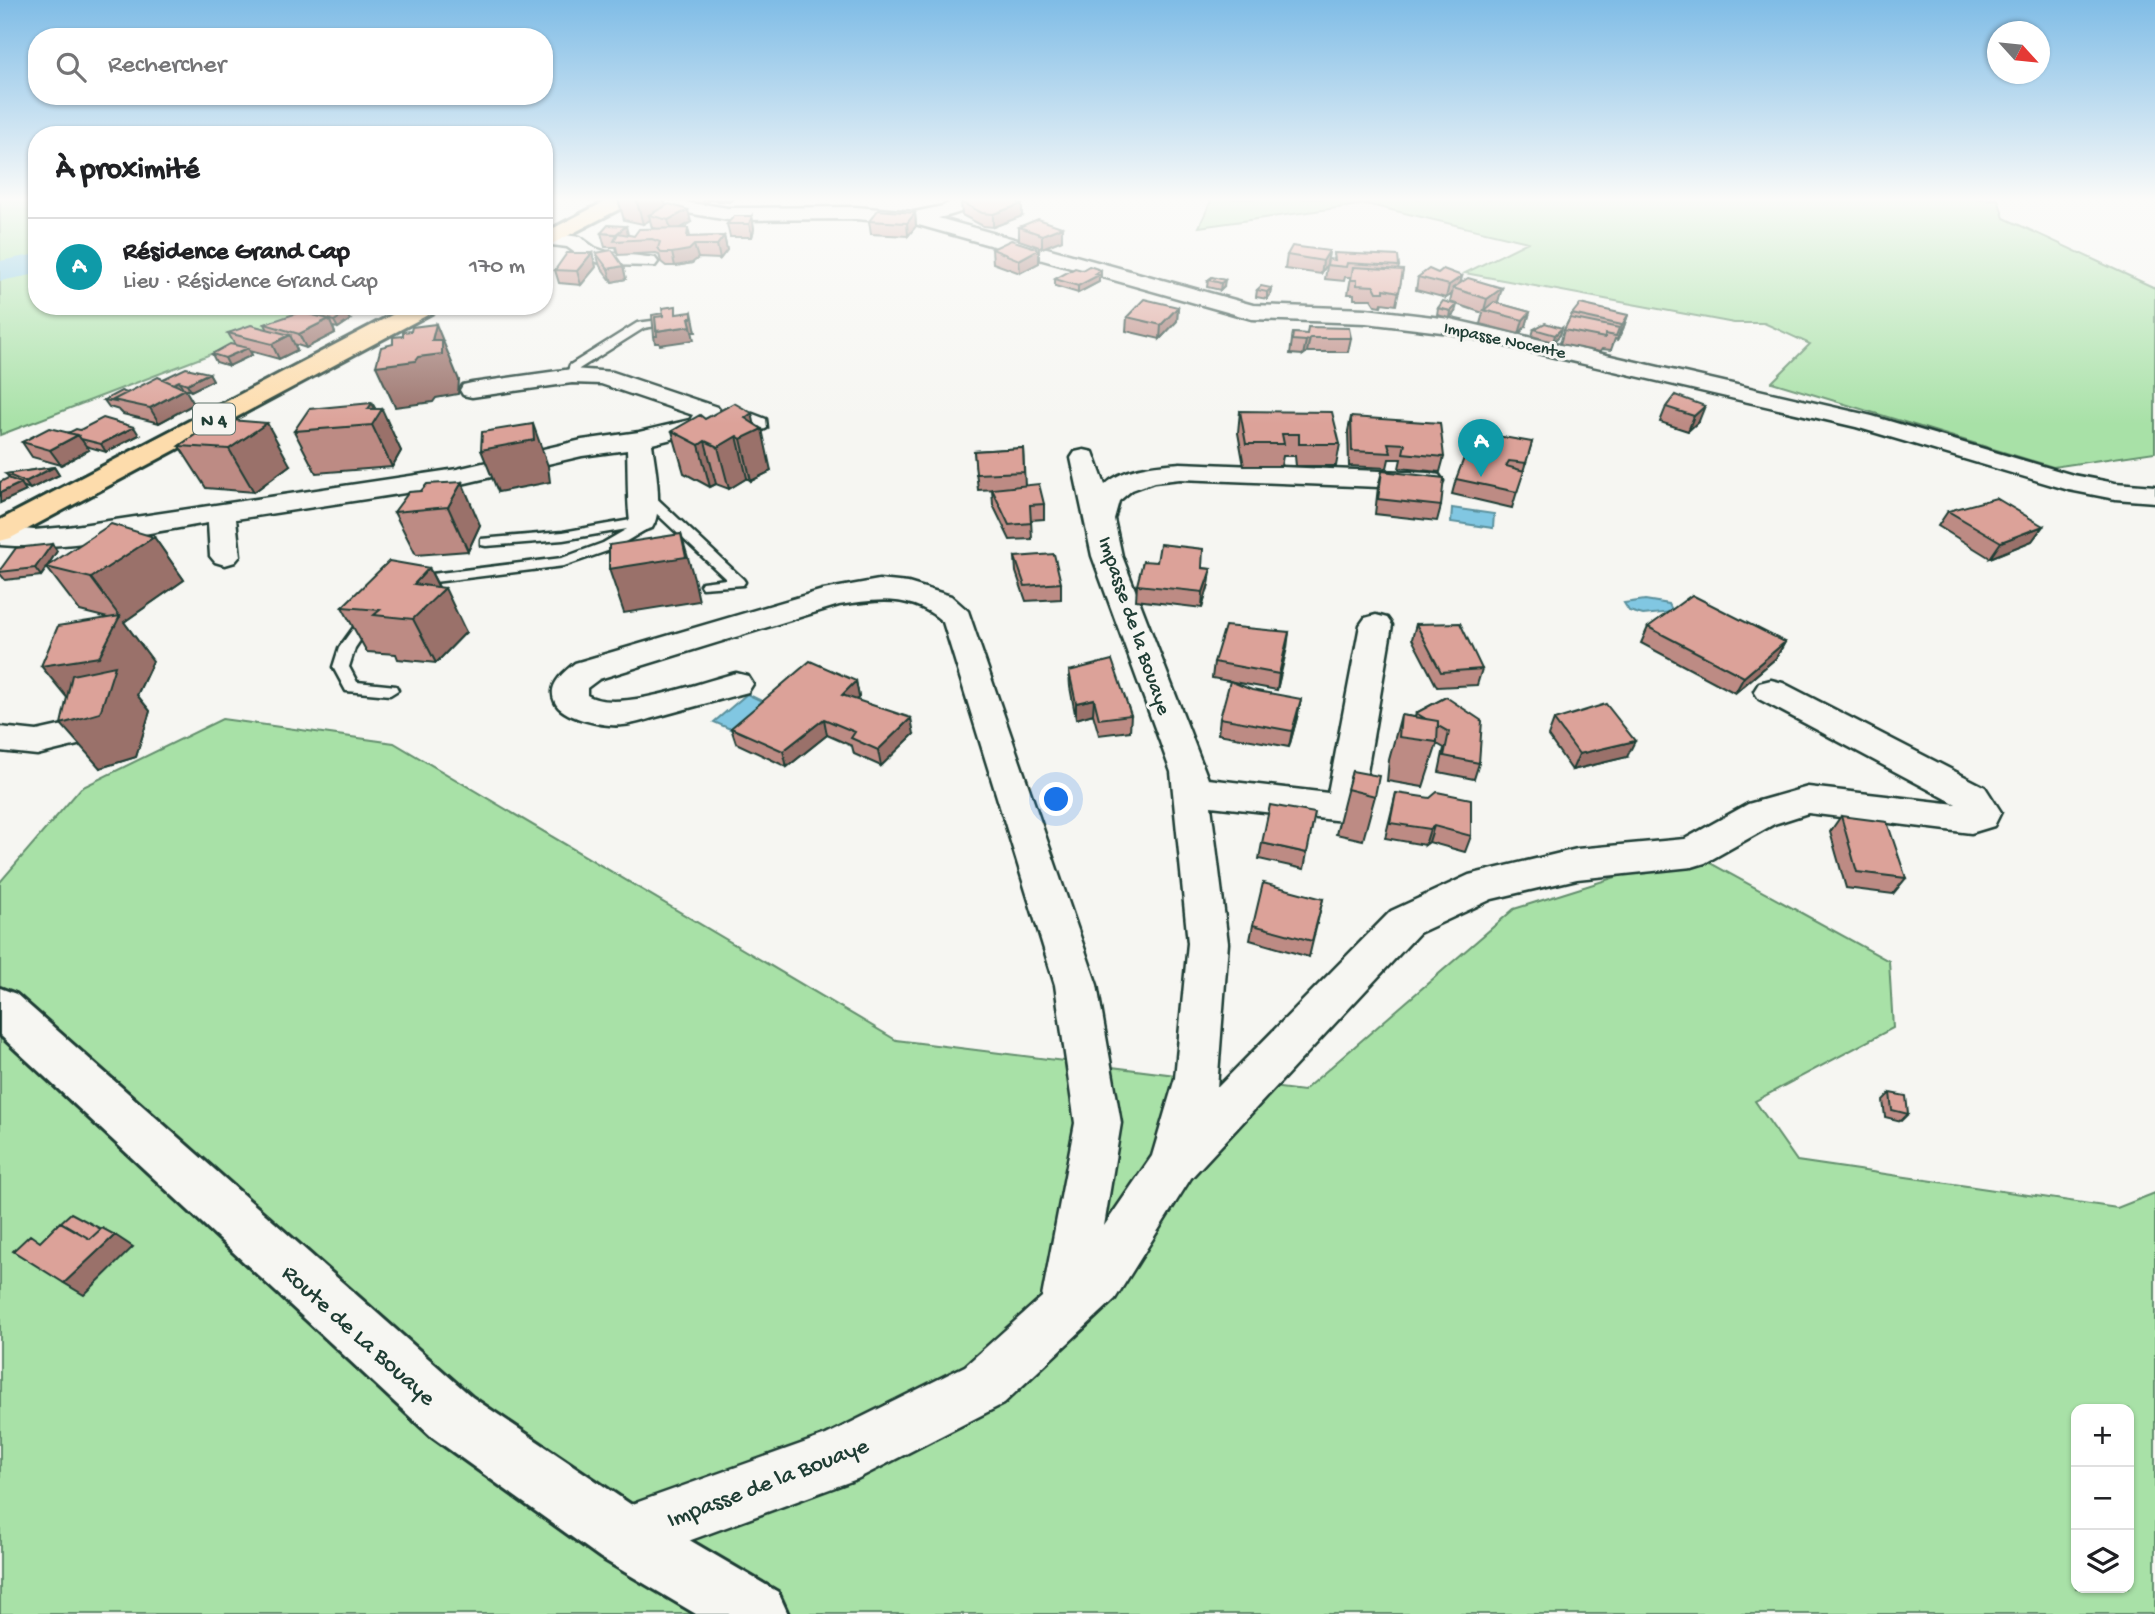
<!DOCTYPE html>
<html lang="fr">
<meta charset="utf-8">
<style>
body{margin:0;font-family:"Gochi Hand",sans-serif;background:#f6f6f6;color:#202124}
.controls{position:absolute;right:21px;bottom:21px;display:grid;overflow:hidden;border-radius:14px;box-shadow:0 2px 5px #0004}
.controls button{width:63px;height:63px;display:grid;place-items:center;padding:0;border:0;border-bottom:2px solid #e0e0e0;background:#fff;color:#202124;font:35px sans-serif}
.compass{position:absolute;left:1987px;top:21px;width:63px;height:63px;border-radius:50%;background:#fff;box-shadow:0 2px 5px #0004;rotate:117deg}
.you{position:absolute;left:1057px;top:800px;width:24px;height:24px;margin:-18px;border:5px solid #fff;border-radius:50%;background:#1a73e8;box-shadow:0 0 0 10px #1a73e833}
.badge{display:grid;place-items:center;width:46px;height:46px;border-radius:50%;background:#db2777;color:#fff;font-size:23px;font-weight:700}
.pin{position:absolute;translate:-50% -58px;filter:drop-shadow(0 2px 4px #0008)}
.pin::after{content:'';position:absolute;top:37px;width:24px;height:21px;background:inherit;clip-path:polygon(0 0,100% 0,50% 100%)}
.list{margin:0;padding:0;list-style:none}
h2{display:flex;justify-content:space-between;align-items:center;height:91px;margin:0;padding:0 28px;font-size:30px}
h2 small{font-size:23px;font-weight:400;color:#757577}
.list li{display:grid;grid-template-columns:46px 1fr auto;gap:21px;align-items:center;box-sizing:border-box;height:98px;padding:0 28px;border-top:2px solid #e0e0e0}
.list b{display:block;font-size:26px;white-space:nowrap}
.list p{margin:0;font-size:23px;white-space:nowrap;color:#757577}
.list em{font-size:23px;font-style:normal;color:#757577}
.icon{flex:none;width:38px;height:38px;fill:none;stroke:currentColor;stroke-width:2;stroke-linecap:round;stroke-linejoin:round}
.map{position:relative;flex:none;width:2155px;height:1614px;overflow:hidden}
.search{position:absolute;background:#fff;box-shadow:0 2px 5px #0004;left:28px;top:28px;width:525px;height:77px;display:flex;align-items:center;gap:18px;box-sizing:border-box;padding:0 24px;border-radius:28px;color:#757577;font-size:26px}
.panel{position:absolute;background:#fff;box-shadow:0 2px 5px #0004;left:28px;top:126px;width:525px;height:189px;border-radius:28px}
.map>svg:first-child{display:block}
.green{fill:#a8e1a7;stroke:#648f6e;stroke-width:2;fill-rule:evenodd}
.water{fill:#81c7e2;stroke:#5a909c;stroke-width:2}
.lines{fill:none;stroke-linecap:round;stroke-linejoin:round}
.river{fill:#81c7e2;fill-rule:evenodd}
.lane-casing{stroke:#1f3d34;stroke-width:5}
.street-casing{stroke:#1f3d34;stroke-width:5}
.secondary-casing{stroke:#1f3d34;stroke-width:6}
.highway-casing{stroke:#1f3d34;stroke-width:6}
.lane{fill:#f6f6f2;fill-rule:evenodd}
.street{fill:#f6f6f2;fill-rule:evenodd}
.secondary{fill:#f6f6f2;fill-rule:evenodd}
.highway{fill:#fddcac;fill-rule:evenodd}
.wall{fill:#bd8b84;stroke:#1f3d34;stroke-width:2}
.shaded-wall{fill:#9a716b;stroke:#1f3d34;stroke-width:2}
.building{fill:#dca299;stroke:#1f3d34;stroke-width:2}
.labels{text-anchor:middle;stroke-width:6;stroke-linejoin:round;paint-order:stroke}
.far-street-label{font-size:18px;fill:#1f3d34;stroke:#f6f6f2}
.shield{fill:#f6f6f2;stroke:#60746d;stroke-width:2}
.shield-label{font-size:19px;font-weight:bold;fill:#1f3d34}
.street-label{font-size:21px;fill:#1f3d34;stroke:#f6f6f2}
.near-street-label{font-size:24px;fill:#1f3d34;stroke:#f6f6f2}
</style>
<div class="map">
<svg width="2155" height="1614" viewBox="0 0 2155 1614">
<rect width="100%" height="100%" fill="#f6f6f2"/>
<filter id="ink" filterUnits="userSpaceOnUse"><feTurbulence type="fractalNoise" baseFrequency=".0143" numOctaves="2"/><feDisplacementMap in="SourceGraphic" scale="14" xChannelSelector="R" yChannelSelector="G"/><feConvolveMatrix kernelMatrix="1 2 1 2 8 2 1 2 1" color-interpolation-filters="sRGB"/></filter>
<g filter="url(#ink)">
<path class="green" d="M0,199H37V306H336L0,435Z
M1212,199H1998L2004,218L2155,288V452L2053,467L1772,382L1810,344L1764,323H1734L1465,273L1528,242L1366,204L1199,227Z
M222,719L394,743L896,1040L1303,1091L1514,909L1692,853L1889,961L1893,1028L1755,1101L1797,1161L2117,1208L2155,1193V1614H0V882L81,788ZM2076,1409H2129V1588H2076Z"/>
<path class="water" d="M1452,508L1494,514L1493,528L1451,522Z
M1645,600L1669,604L1673,612L1643,615L1629,611L1624,603Z
M747,694L768,704L735,731L714,722Z"/>
<g class="lines">
<path class="river" d="M37,254V274L0,281V261Z"/>
<defs>
<path id="lane" d="M652,321L656,322V326L644,328L579,369L576,378L566,376L570,365L637,323Z
M753,414L766,419L767,428L745,439H737V433L756,424L731,425L725,421L731,417Z
M644,490L649,491L743,579L745,582L743,585L702,588L700,585L702,582L726,579L639,497V491Z
M642,518L649,522L647,529L613,549L564,566L426,583L411,589L404,585L423,575L562,558L603,543L627,529L563,540L486,546L481,545V539L563,532Z
M370,610L377,615L355,648L349,667L357,682L396,686L398,690L390,695L346,691L333,667L339,648L365,612Z"/>
<path id="street" d="M633,199H672L728,208L856,207L914,212L943,206L956,199H978C970,211 953,215 938,218L1253,305L1366,309L1450,319L1872,416L2073,475L2115,483L2155,486V502L2115,499L2069,490L1856,427L1450,333L1366,323L1252,319L915,224L856,219L728,220L642,205Z
M550,233L580,237L595,248L607,252L655,258L658,262L655,266L607,265L581,257L567,247L544,244V234Z
M572,369L613,372L717,407L721,412L708,430L652,444C655,466 664,510 652,528L642,531L632,528C627,521 628,464 627,450L582,456L457,485L236,519L240,556L235,562L225,565L215,562L210,556L208,523C139,534 69,551 0,545V527L34,530L68,527L457,469L582,440L639,432L690,420L693,415L601,384L572,383L472,397L463,395L460,390L463,385L472,383Z
M1084,450L1093,452L1105,485C1124,467 1155,465 1180,463L1429,473L1439,475L1443,481L1439,487L1429,489L1180,479L1154,482L1132,490L1119,501L1114,519L1122,556L1208,779L1328,793L1360,625L1365,618L1376,615L1387,618L1392,625L1361,808L1356,818L1343,821L1211,806L1228,943L1217,1088L1391,911L1469,875L1577,849L1685,839L1748,804L1808,787L1956,804L1759,699L1754,691L1759,683L1771,680L1783,683L1985,787L2001,812L1994,826L1971,833L1808,813L1774,824L1705,863L1692,867L1577,879L1492,899L1419,933L1191,1178L1115,1299L1003,1404L857,1479L623,1565L602,1557L594,1536L602,1515L826,1435L965,1366L1042,1297L1075,1123L1055,985L943,622C912,594 877,599 839,605L599,679L587,688V695C617,714 701,682 736,673L748,676L753,684L748,692C718,700 689,708 660,716C648,719 635,724 623,725C607,727 562,719 555,702C547,685 563,673 575,663L823,590L879,580L908,583L951,596L968,611L1097,985L1121,1123L1104,1226L1152,1156L1175,1078L1188,943L1171,772L1092,556L1071,458L1075,452Z
M86,720L98,724L103,732L98,740L37,755L0,751V727L37,731Z"/>
<path id="secondary" d="M0,988L16,994L472,1397L645,1514L778,1592L788,1614H696L601,1558L432,1437L0,1035Z"/>
<path id="highway" d="M610,199H634L631,203L544,248V233Z
M409,306H438L435,311L11,538L0,541V520Z"/>
</defs>
<use href="#lane" class="lane-casing"/>
<use href="#street" class="street-casing"/>
<use href="#secondary" class="secondary-casing"/>
<use href="#highway" class="highway-casing"/>
<use href="#lane" class="lane"/>
<use href="#street" class="street"/>
<use href="#secondary" class="secondary"/>
<use href="#highway" class="highway"/>
</g>
<path class="wall" d="M618,199H664L666,206L691,222L680,229L690,237L724,236L727,250L720,259L698,258L692,263L675,266H666L661,262L659,254L656,253L618,255L616,247H605L601,233L634,236L657,229L652,228L650,220L643,224L624,220Z
M668,199H733L729,202L710,200L704,204Z
M961,202L1022,216L993,227L983,226L962,215Z
M915,213L916,226L908,236L871,234L869,221Z
M752,216L754,229L752,237H730L727,224Z
M1019,227H1062V240L1042,248L1019,240Z
M992,249H1039V263L1020,273L993,263Z
M1329,251L1327,264L1321,274L1285,269L1287,255Z
M592,253L596,267L581,285L559,283L555,270Z
M596,253L623,266L626,279L612,282L600,266Z
M1334,253L1399,266L1398,270H1403L1396,305L1382,303L1381,306L1375,305L1371,299H1354V294H1348L1351,277H1345L1344,281L1325,279L1328,259L1333,260Z
M1082,270H1101V277L1099,278V282L1078,293L1055,286V279Z
M1438,273L1462,276L1460,284L1502,288L1497,303L1530,312L1526,326L1519,334L1480,324L1483,313L1450,302L1452,294L1446,298L1416,290L1418,277Z
M1212,277L1224,286L1220,290L1207,287L1208,280Z
M1271,288L1270,295L1267,299L1256,297L1257,290Z
M1178,307L1177,321L1160,339L1126,331L1127,317Z
M1438,308L1455,312L1450,318L1437,315Z
M1572,314L1628,315L1623,329L1617,340L1615,339L1611,350L1602,349L1600,352L1560,344L1564,330Z
M314,315L350,320L338,328L333,327L335,333L306,348L294,344L297,350L279,359L250,351L252,355L229,366L216,362L212,354L235,345L228,333L268,330L265,324Z
M1562,328L1560,335L1553,342L1532,336L1534,329Z
M1293,333L1351,338L1348,352H1307L1303,355L1290,354Z
M209,373L213,380L191,391L183,388L194,404L159,423L123,414L119,410L109,407L104,400L127,393L163,379Z
M1675,395L1699,421L1688,431L1660,422L1666,407Z
M372,403L401,451L392,467L316,473L294,431Z
M1240,411L1340,444L1336,466H1296L1295,456H1283L1281,466H1244L1238,433Z
M1351,417L1444,457L1440,472L1399,468L1401,459H1389L1387,468L1349,466L1348,431Z
M218,419L290,465L254,492L206,488L179,446Z
M705,419L755,424L771,471L751,481L747,478L729,489L716,484L710,487L684,473L672,431Z
M80,430L139,435L106,452L86,446L89,450L61,465L32,457L22,442Z
M1532,442L1512,508L1452,494L1456,479Z
M1023,448L1025,486L1044,504V519L1031,520L1032,539L1010,540L993,505L992,489H997L978,490L974,451Z
M54,467L59,475L30,489L22,486L26,491L0,503V482L10,479L6,474Z
M1382,471L1441,506L1437,521L1375,514L1378,487Z
M421,491L480,525L468,551L416,555L394,512Z
M1948,511L2043,526L2032,541L1990,558L1938,526Z
M154,537L184,580L124,622L153,661L137,695L150,711L136,757L100,768L108,618L80,611L47,568L41,576L5,580L0,574V570L52,544L57,551L48,565Z
M1015,557L1061,583V599L1026,601L1016,572Z
M429,568L439,587L466,632L436,663L398,659L396,654L367,652L342,607Z
M1202,568L1211,569L1209,584L1202,608L1136,600L1137,585Z
M1416,624L1482,669L1477,685L1437,687L1412,639Z
M1648,627L1785,642L1776,658L1735,693L1641,643Z
M1289,632L1277,690L1212,678L1214,662Z
M1069,671L1131,715L1130,731L1099,735L1093,714L1076,719L1070,687Z
M856,681L859,697L856,700L914,734L881,766L854,754L852,746L827,735L787,767L736,743L731,728Z
M1446,697L1479,763L1474,779L1439,772L1444,748L1437,744L1423,787L1387,781L1389,760L1401,715L1415,717L1416,713Z
M1298,714L1289,747L1218,734L1220,718Z
M1554,720L1627,757L1572,770L1548,736Z
M1352,771L1375,796L1363,840L1336,834Z
M1396,793L1471,836L1465,852L1429,842L1425,845L1385,838Z
M1841,816L1906,878L1893,894L1846,888L1830,832Z
M1262,843L1307,853L1304,869L1259,859Z
M1323,899L1309,957L1250,940L1253,925Z
M1890,1093L1908,1114L1901,1121L1885,1117L1883,1100Z"/>
<path class="shaded-wall" d="M636,199H664L667,211L649,215L650,220L643,224Z
M703,199H709L710,200L704,204Z
M1022,204V216L993,227V214Z
M688,210L691,222L672,233L668,220Z
M915,213L916,226L908,236L907,223Z
M752,216L754,229L752,237L749,224Z
M626,226L629,239L618,241L616,234Z
M1062,227V240L1042,248V235Z
M688,228L691,241L694,245L698,258L692,263L675,266L672,253L687,237Z
M724,236L727,250L720,259L717,245Z
M1039,249V263L1020,273L1019,260Z
M1329,251L1327,264L1321,274L1323,261Z
M592,253L596,267L581,285L577,271Z
M623,266L626,279L612,282L608,269Z
M1101,270V277L1099,278V282L1078,293V286Z
M1462,276L1459,289L1453,288L1452,294L1446,298L1449,285Z
M1225,280L1224,286L1220,290L1221,283Z
M1271,288L1270,295L1267,299V292Z
M1502,288L1498,302L1487,311L1484,310L1487,299Z
M1457,305L1455,312L1450,318L1451,311Z
M1178,307L1177,321L1160,339L1161,325Z
M692,312L696,332H692L689,318Z
M1530,312L1526,326L1519,334L1523,320Z
M346,313L350,320L338,328L334,321Z
M1628,315L1623,329L1617,340L1622,325Z
M329,319L335,333L306,348L299,334Z
M436,324L459,380L458,394L436,398L433,402L395,407L376,366L432,340Z
M691,326L694,340L660,345L659,343H655L654,336L656,331Z
M1562,328L1560,335L1553,342L1555,335Z
M290,335L297,350L279,359L272,344Z
M1310,338L1307,352L1303,355L1306,341Z
M248,348L252,355L229,366L225,358Z
M209,373L213,380L191,391L187,384Z
M179,381L183,388L167,386Z
M185,389L194,404L159,423L150,408Z
M372,403L378,415L382,409L401,451L392,467L372,425L368,409Z
M1705,406L1699,421L1688,431L1694,416Z
M752,413L756,431L762,429L771,471L751,481L741,439L745,418Z
M267,423L290,465L254,492L229,449Z
M533,424L548,466L550,482L498,492L481,450Z
M134,427L139,435L106,452L101,444Z
M78,435L89,450L61,465L50,450Z
M737,436L747,478L729,489L718,447Z
M705,441L716,484L710,487L699,445Z
M54,467L59,475L30,489L25,482Z
M462,482L480,525L468,551L448,507Z
M21,483L26,491L0,503V493Z
M2043,526L2032,541L1990,558L2001,542Z
M681,534L694,578L699,601L624,613L609,569Z
M154,537L184,580L124,622L153,661L137,695L150,711L136,757L100,768L61,724L78,711L41,666L120,617L91,578Z
M52,544L57,551L41,576L35,568Z
M429,568L441,592L445,588L466,632L436,663L413,619L414,584Z
M1211,569L1209,584L1202,608L1203,592Z
M1289,632L1287,648L1277,690L1279,674Z
M1785,642L1776,658L1735,693L1744,677Z
M856,681L859,697L846,711L842,695Z
M1094,699L1093,714L1076,719V703Z
M1301,699L1298,714L1289,747L1292,731Z
M911,718L914,734L881,766L878,750Z
M824,719L827,735L787,767L783,751Z
M1635,741L1627,757L1572,770L1579,754Z
M1434,826L1429,842L1425,845L1430,829Z
M115,1235L133,1247L84,1295L64,1283Z"/>
<path class="building" d="M972,199H1009L1022,204L993,214L982,213L961,202Z
M669,204L688,210L668,220L649,215Z
M878,210L915,213L907,223L869,221Z
M734,216H752L749,224H727Z
M1038,219L1062,227L1042,235L1019,227Z
M608,225L626,226L616,234L601,233Z
M688,228L687,237L724,236L717,245H694L689,250L672,253H662L658,248L660,242L652,239L614,241L618,233L634,236L639,229Z
M1011,240L1039,249L1019,260L992,249Z
M1292,246L1329,251L1323,261L1287,255Z
M612,250L623,266L608,269L596,253Z
M567,253H592L577,271L555,270Z
M1334,253L1398,256L1399,266L1347,263L1346,267L1327,265L1328,259L1335,260Z
M1089,266L1101,270L1095,274L1099,275L1078,286L1055,279L1075,268L1082,270Z
M1353,267L1403,270L1399,292L1384,289V292H1377L1374,286L1357,285V280H1351Z
M1429,269L1438,273L1443,269L1462,276L1449,285L1418,277Z
M1212,277L1225,280L1221,283L1208,280Z
M1468,278L1502,288L1487,299L1453,288Z
M1261,286L1271,288L1267,292L1257,290Z
M1144,299L1178,307L1161,325L1127,317Z
M1443,301L1457,305L1451,311L1438,308Z
M1494,302L1530,312L1523,320L1484,310Z
M1580,304L1628,315L1622,325L1572,314Z
M676,306V314L692,312V318H689L691,326L656,331L655,317L663,316L662,308Z
M327,309L346,313L334,321L330,320L329,319L314,315Z
M300,312L329,319L299,334L265,324Z
M663,313V316L655,317L657,336H654L652,315Z
M1570,318L1619,328L1616,336L1605,334V338L1564,330Z
M1545,323L1562,328L1555,335L1534,329Z
M436,324L432,340H442V354L418,357L415,361L376,366L381,347L393,344V337L403,336V332L411,331L412,327Z
M251,325L290,335L272,344L228,333Z
M1308,327L1349,328L1351,338H1310L1306,341L1292,340L1293,333L1307,334Z
M230,344L248,348L225,358L212,354Z
M186,368L209,373L187,384L179,381L173,384L163,379Z
M158,377L185,389L150,408L113,400Z
M121,391L127,393L113,400L115,402L104,400Z
M1675,395L1705,406L1694,416L1666,407Z
M372,403L368,409H382L372,425L294,431L309,409Z
M734,403L752,413L745,418L762,429L741,439L737,436L718,447L705,441L699,445L672,431L700,415L705,419Z
M1240,411L1332,412L1340,444H1299V434H1282L1284,444H1246Z
M1351,417L1440,423L1444,457L1403,453L1405,444L1388,443L1391,453L1352,451Z
M103,418L134,427L101,444L81,439L78,435L68,433L76,429L80,430Z
M218,419L267,423L229,449L179,446Z
M533,424L534,440L481,450L482,432Z
M49,428L78,435L50,450L22,442Z
M1474,432L1532,442L1526,463L1509,461L1506,466L1524,471L1517,492L1456,479Z
M1023,448L1024,472L976,474L974,451Z
M54,467L25,482L6,474Z
M1382,471L1444,478L1441,506L1378,499Z
M8,478L21,483L0,493V482Z
M462,482L448,507L394,512L409,492L421,491L427,484Z
M1039,484L1044,504L1030,505L1031,523L1009,525L992,489Z
M1996,498L2043,526L2001,542L1948,511Z
M111,524L154,537L91,578L46,567Z
M681,534L686,557L609,569V545Z
M52,544L35,568L0,572V570L16,548Z
M1160,544L1203,549L1202,568L1211,569L1203,592L1137,585L1143,561L1157,562Z
M1054,554L1061,583L1025,586L1015,557Z
M389,561L429,568L414,584L445,588L413,619L374,615L380,610L342,607Z
M1692,595L1785,642L1744,677L1648,627Z
M120,616L99,657L41,666L58,626Z
M1460,623L1482,669L1441,672L1416,624Z
M1225,626L1289,632L1279,674L1214,662Z
M1112,660L1131,715L1099,719L1094,699L1076,703L1069,671Z
M810,661L856,681L842,695L911,718L878,750L851,738L855,732L824,719L783,751L731,728Z
M115,666L100,713L61,724L72,675Z
M1230,681L1252,690L1301,699L1292,731L1220,718Z
M1446,697L1482,721L1479,763L1444,756L1449,732L1438,726V721L1426,719L1416,713Z
M1606,704L1635,741L1579,754L1554,720Z
M1401,715L1438,721L1437,742L1399,737Z
M1352,771L1379,776L1375,796L1347,789Z
M1437,792L1471,799V836L1434,826L1430,829L1390,823L1396,793L1430,798Z
M1270,805L1315,813L1307,853L1262,843Z
M1841,816L1887,822L1906,878L1857,872Z
M1263,883L1323,899L1312,941L1253,925Z
M1890,1093L1906,1096L1908,1114L1892,1110Z
M71,1213L101,1229L90,1239L61,1222Z
M60,1222L90,1239L102,1228L115,1235L64,1283L13,1251L30,1235L40,1242Z"/>
</g>
<linearGradient id="sky" x2="0" y2="1"><stop stop-color="#7fbce6"/><stop offset="0.47" stop-color="#fbfbf9"/><stop offset="1" stop-color="#fbfbf9" stop-opacity="0"/></linearGradient>
<rect width="2155" height="424" fill="url(#sky)"/>
<g class="labels">
<g class="far-street-label">
<text transform="translate(1505 339) rotate(12)" y="6">Impasse Nocente</text>
</g>
<rect class="shield" x="193" y="403.5" width="42" height="31" rx="5"/>
<g class="shield-label">
<text x="214" y="426">N 4</text>
</g>
<g class="street-label">
<text transform="translate(1136 625) rotate(71)" y="7">Impasse de la Bouaye</text>
</g>
<g class="near-street-label">
<text transform="translate(360 1334) rotate(42)" y="8">Route de La Bouaye</text>
<text transform="translate(767 1481) rotate(-21)" y="8">Impasse de la Bouaye</text>
</g>
</g>
</svg>
<div class="controls">
<button>+</button>
<button>−</button>
<button><svg class="icon" aria-label="layers" viewBox="0 0 24 24"><path d="M12 4l9 5-9 5-9-5zM3 14l9 5 9-5"/></svg></button>
</div>
<svg class="compass" viewBox="-18 -18 36 36"><path d="M0-13l5 13h-10z" fill="#e53935"/><path d="M0 13l5-13h-10z" fill="#757577"/></svg>
<div class="you"></div>
<div class="pin badge" style="left:1481px;top:477px;background:#0f9aa8">A</div>
<div class="search"><svg class="icon" aria-label="search" viewBox="0 0 24 24"><circle cx="10" cy="10" r="6"/><path d="M15 15l6 6"/></svg>Rechercher</div>
<section class="panel">
<h2>À proximité<small></small></h2>
<ul class="list">
<li><span class="badge" style="background:#0f9aa8">A</span><div><b>Résidence Grand Cap</b><p>Lieu · Résidence Grand Cap</p></div><em>170 m</em></li>
</ul>
</section>
</div>
